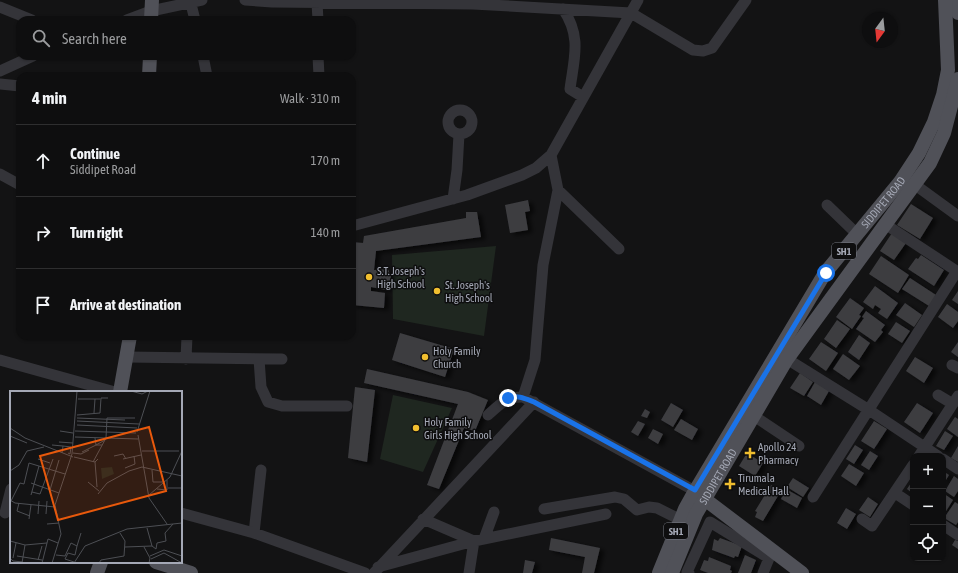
<!DOCTYPE html>
<meta charset="utf-8">
<style>
body{margin:0;font-family:"Asap Condensed",sans-serif;background:#171718;color:#f1f3f6}
.controls{position:absolute;right:12px;bottom:12px;display:grid;overflow:hidden;border-radius:8px;box-shadow:0 1px 3px #0004}
.controls button{width:36px;height:36px;display:grid;place-items:center;padding:0;border:0;border-bottom:1px solid #2e2e2f;background:#0e0e0f;color:#f1f3f6;font:20px sans-serif}
.compass{position:absolute;left:862px;top:12px;width:36px;height:36px;border-radius:50%;background:#0e0e0f;box-shadow:0 1px 3px #0004;rotate:195deg}
.stop{position:absolute;width:12px;height:12px;margin:-9px;border:3px solid #1a73e8;border-radius:50%;background:#fff}
.stop.end{background:#1a73e8;border-color:#fff;box-shadow:0 1px 4px #0008}
.list{margin:0;padding:0;list-style:none}
h2{display:flex;justify-content:space-between;align-items:center;height:52px;margin:0;padding:0 16px;font-size:17px}
h2 small{font-size:13px;font-weight:400;color:#9b9c9e}
.list li{display:grid;grid-template-columns:26px 1fr auto;gap:12px;align-items:center;box-sizing:border-box;height:72px;padding:0 16px;border-top:1px solid #2e2e2f}
.list b{display:block;font-size:15px;white-space:nowrap}
.list p{margin:0;font-size:13px;white-space:nowrap;color:#9b9c9e}
.list em{font-size:13px;font-style:normal;color:#9b9c9e}
.icon{flex:none;width:22px;height:22px;fill:none;stroke:currentColor;stroke-width:2;stroke-linecap:round;stroke-linejoin:round}
.map{position:relative;flex:none;width:958px;height:573px;overflow:hidden}
.search{position:absolute;background:#0e0e0f;box-shadow:0 1px 3px #0004;left:16px;top:16px;width:340px;height:44px;display:flex;align-items:center;gap:10px;box-sizing:border-box;padding:0 14px;border-radius:12px;color:#9b9c9e;font-size:15px}
.panel{position:absolute;background:#0e0e0f;box-shadow:0 1px 3px #0004;left:16px;top:72px;width:340px;height:268px;border-radius:12px}
.map>svg:first-child{display:block}
.green{fill:#1f2720}
.building{fill:#3d3d41;filter:url(#shadow)}
.lines{fill:none;stroke-linecap:round;stroke-linejoin:round}
.minor{stroke:#343439;stroke-width:11}
.major{stroke:#505158;stroke-width:14}
.route{stroke:#1a73e8;stroke-width:5}
.poi-dot{fill:#f0be2f;stroke:#0e0e0f;stroke-width:1.5}
.labels{text-anchor:middle;stroke-width:3;stroke-linejoin:round;paint-order:stroke}
.shield{fill:#0e0e0f;stroke:#777a83;stroke-width:1}
.shield-label{font-size:10px;font-weight:bold;fill:#a4a8b5}
.street-label{font-size:11px;fill:#a4a8b5;stroke:#0e0e0f}
.poi-label{font-size:11px;fill:#a4a8b5;stroke:#0e0e0f;text-anchor:start}
.inset-road{fill:none;stroke:#4d4f54;stroke-width:1}
.view{fill:#e8590c;fill-opacity:0.15;stroke:#e8590c;stroke-width:2}
.inset-edge{fill:none;stroke:#a4a8b5;stroke-width:2}
</style>
<div class="map">
<svg width="958" height="573" viewBox="0 0 958 573">
<defs>
<filter id="shadow"><feDropShadow dx="4.5" dy="2.5" stdDeviation="2" flood-color="#0009"/></filter>
</defs>
<rect width="100%" height="100%" fill="#131314"/>
<path class="green" d="M496,246L484,336L393,319L392,255Z
M393,395L452,408L423,472L380,459Z"/>
<path class="building" d="M528,200L530,211L525,212L528,230L510,233L505,205Z
M911,204L933,218L920,239L897,225Z
M466,212H477L481,237L376,251L374,270L388,269L391,277L386,290L371,287V291L385,293L384,308L352,305L353,242L363,243L364,236L466,218Z
M892,233L906,243L894,260L880,251Z
M921,255L944,270L934,286L908,269L916,258L918,259Z
M881,256L909,275L898,293L869,274Z
M910,278L936,295L929,306L902,289Z
M875,286L898,303L887,319L878,313L881,309L875,305L873,309L863,302Z
M958,291V304L952,300Z
M850,298L864,308L859,315L861,316L852,329L836,317Z
M905,303L922,315L914,327L896,315Z
M947,304L958,312V321L953,328L938,317Z
M866,311L885,325L881,330L883,332L875,342L856,329L864,318L862,317Z
M837,320L850,329L836,348L824,339Z
M896,322L910,331L902,343L888,334Z
M400,333L454,349L445,377L392,360Z
M859,335L870,343L859,360L848,352Z
M821,342L838,353L826,371L809,359Z
M958,342V357L951,352Z
M843,354L860,366L849,380L833,369Z
M915,357L933,368L924,383L906,371Z
M367,369L468,392L488,400L475,431L464,428L439,489L427,485L458,404L364,383Z
M800,373L813,382L804,396L790,388Z
M815,382L829,391L821,405L807,396Z
M355,387L375,390L367,462L348,458Z
M671,403L683,410L673,427L661,420Z
M917,403L933,413L920,433L904,422Z
M645,409L650,412L647,418L641,416Z
M955,417L958,419V437L947,429Z
M681,419L698,429L692,440L674,430Z
M638,421L645,424L638,436L631,432Z
M874,421L887,429L874,449L861,441Z
M653,429L663,434L658,444L648,438Z
M945,431L953,436L944,450L936,446Z
M855,445L863,450L854,464L846,459Z
M958,446V462L951,458Z
M870,451L878,456L869,470L861,465Z
M747,453L763,463L755,476L739,466Z
M849,464L864,473L856,486L841,476Z
M943,471L949,475L943,485Z
M954,476L958,479V491L954,497L945,491Z
M793,478L809,488L803,497L787,487Z
M913,480V496L911,495L912,493L907,489Z
M771,485L781,491L763,521L755,517L757,512L755,511Z
M786,489L802,498L797,508L781,499Z
M943,493L953,500L943,516Z
M868,497L878,504L870,517L859,510Z
M955,502L958,504V522L956,525L944,518Z
M846,508L856,514L847,529L837,523Z
M551,538L600,548L594,573H582L585,557L549,550Z
M720,538L742,546L738,557L735,556L734,558L712,550L714,539L718,541Z
M955,540L958,541V549L952,545Z
M745,555L756,560L751,573H738Z
M709,557L731,566L730,570L732,571L731,573H708L700,570L704,560L708,561Z
M525,560L535,562L532,573H523Z"/>
<g class="lines">
<path class="minor" d="M245,0L272,2L473,4L631,13L693,50L703,51L712,48L746,0
M317,3L318,20
M191,4L195,20
M0,7L32,20
M563,9C582,37 574,58 570,89L583,97
M127,20L151,11L202,0
M203,56L207,76
M318,56L319,76
M0,71L33,56
M0,84L20,86
M448 122a12 12 0 1 1 24 0a12 12 0 1 1-24 0Z
M551,155L558,190L619,249
M0,174L20,185
M914,184L958,216
M453,199L457,170L459,134
M827,205L857,234
M885,224L958,272
M352,226L467,195L522,175L536,168L551,155L638,0
M127,357L282,359
M186,359L187,336
M259,359L261,387L268,402L282,406H347
M787,359L869,410L938,456
M0,360L115,392
M952,365L958,368
M938,395L953,404
M523,397L535,360L543,265L558,190
M488,415C499,405 507,396 523,397L695,491
M754,416L799,446
M919,456L958,396
M943,459L958,469
M895,493L913,505
M813,497L957,271
M544,509L615,497L624,499L637,510L649,507L657,508L681,520
M5,513L11,489
M181,513L254,533L365,573
M423,519L474,541L606,514
M862,519L872,526L913,465
M943,525L958,535
M254,533L261,470
M484,539L494,512
M378,567L474,541L469,573
M374,573L534,402
M689,573L687,572L710,522L769,558
M763,573L772,551"/>
<g class="major">
<path d="M957,0L958,13"/>
<path d="M151,20L152,0"/>
<path d="M149,76L150,56"/>
<path d="M120,392L130,336"/>
<path d="M698,494L802,573"/>
<path d="M156,562L191,573"/>
<path d="M97,573L101,562"/>
<path id="s1" d="M659,573L685,509L695,491L825,273L900,182L919,153L934,122L943,95L948,70L945,0"/>
<path id="s2" d="M672,573L696,514L787,359L930,163L944,133L958,79"/>
</g>
</g>
<g class="lines">
<path class="route" d="M508,398C518,395 524,398 534,402L695,490L826,273"/>
</g>
<g class="poi-dot">
<circle cx="369" cy="277" r="4"/>
<circle cx="437" cy="291" r="4"/>
<circle cx="425" cy="357" r="4"/>
<circle cx="416" cy="428" r="4"/>
<path d="M748 447h4v4h4v4h-4v4h-4v-4h-4v-4h4z"/>
<path d="M728 478h4v4h4v4h-4v4h-4v-4h-4v-4h4z"/>
</g>
<g class="labels">
<g class="shield">
<rect x="832" y="243" width="24" height="16" rx="3"/>
<rect x="664" y="523" width="24" height="16" rx="3"/>
</g>
<g class="shield-label">
<text x="844" y="255">SH1</text>
<text x="676" y="535">SH1</text>
</g>
<g class="street-label">
<text dy="4" stroke="none"><textPath href="#s1" startOffset="435">SIDDIPET ROAD</textPath></text>
<text dy="4" stroke="none"><textPath href="#s2" startOffset="107">SIDDIPET ROAD</textPath></text>
</g>
<g class="poi-label">
<text x="377" y="275">S.T. Joseph's<tspan x="377" dy="13">High School</tspan></text>
<text x="445" y="289">St. Joseph's<tspan x="445" dy="13">High School</tspan></text>
<text x="433" y="355">Holy Family<tspan x="433" dy="13">Church</tspan></text>
<text x="424" y="426">Holy Family<tspan x="424" dy="13">Girls High School</tspan></text>
<text x="758" y="451">Apollo 24<tspan x="758" dy="13">Pharmacy</tspan></text>
<text x="738" y="482">Tirumala<tspan x="738" dy="13">Medical Hall</tspan></text>
</g>
</g>
<g transform="translate(10 391)">
<rect width="172" height="172" fill="#131314"/>
<path d="M102,76L104,83L92,88L91,77Z" fill="#1f2720"/>
<path class="inset-road" d="M121,0L132,3L138,0M68,8H90M84,22L85,8M67,24L90,22L91,7H98M67,27L115,29M67,30L129,33M67,34L127,37M0,37L15,47L63,66M50,40L63,42M65,40L126,42M127,41L140,0M128,44L139,107L157,133M0,45L17,52M65,46L128,48M85,47L86,54L95,49M49,51L63,52M42,54L53,55L52,62M53,55L61,56L60,63L58,62M132,60H169M72,61L86,54H92M63,62L71,63L79,59M104,65L113,63L116,68M64,66L85,71L88,68M28,68L40,72M113,68L131,64M83,71L96,47L97,27H125M85,71L87,96M115,77L125,73L124,65M142,79L143,91H155M0,80L9,74L17,60L34,56M78,91L89,100M21,92L49,102M158,97H172M147,98L157,99V89M40,99L49,69M22,101L30,103L43,68M88,103L97,92L119,80L132,76L172,85M21,104L29,75M139,104L160,86L172,60M0,109L5,112L45,116M0,112L10,92L14,93L19,72L55,83M9,112L7,120L20,125M28,123L29,110M36,123L37,110M19,128L21,114M37,133L49,132M137,137L142,155M0,150L15,154M115,156L142,155L146,158L147,152L156,150L155,142L163,133M134,156L140,167L139,172M46,164L55,165L61,152L67,155L71,142M7,165L32,169M140,165L154,159L172,165M0,167L3,170L13,171M3,167L6,152M141,168L154,162L172,172M28,169L32,155M64,171L55,168L58,162L65,164L67,155M12,172L15,154L37,152M32,172L38,148L48,152M42,172L51,143L45,114L62,63L67,0M64,172L75,155L117,138L172,132M89,172L91,169L114,165L115,150L110,142"/>
<path class="view" d="M139,36L156,100L48,129L30,65Z"/>
<rect width="172" height="172" class="inset-edge"/>
</g>
</svg>
<div class="controls">
<button>+</button>
<button>−</button>
<button><svg class="icon" aria-label="locate" viewBox="0 0 24 24"><circle cx="12" cy="12" r="6"/><path d="M12 2v4M12 18v4M2 12h4M18 12h4"/></svg></button>
</div>
<svg class="compass" viewBox="-18 -18 36 36"><path d="M0-13l5 13h-10z" fill="#e53935"/><path d="M0 13l5-13h-10z" fill="#9b9c9e"/></svg>
<div class="stop" style="left:826px;top:273px"></div>
<div class="stop end" style="left:508px;top:398px"></div>
<div class="search"><svg class="icon" aria-label="search" viewBox="0 0 24 24"><circle cx="10" cy="10" r="6"/><path d="M15 15l6 6"/></svg>Search here</div>
<section class="panel">
<h2>4 min<small>Walk · 310 m</small></h2>
<ul class="list">
<li><svg class="icon" aria-label="ahead" viewBox="0 0 24 24"><path d="M12 20V5M6 11l6-6 6 6"/></svg><div><b>Continue</b><p>Siddipet Road</p></div><em>170 m</em></li>
<li><svg class="icon" aria-label="right" viewBox="0 0 24 24"><path d="M7 20v-9h11M14 6l5 5-5 5"/></svg><div><b>Turn right</b></div><em>140 m</em></li>
<li><svg class="icon" aria-label="arrive" viewBox="0 0 24 24"><path d="M6 21V4h12l-3 4 3 4H6"/></svg><div><b>Arrive at destination</b></div></li>
</ul>
</section>
</div>
